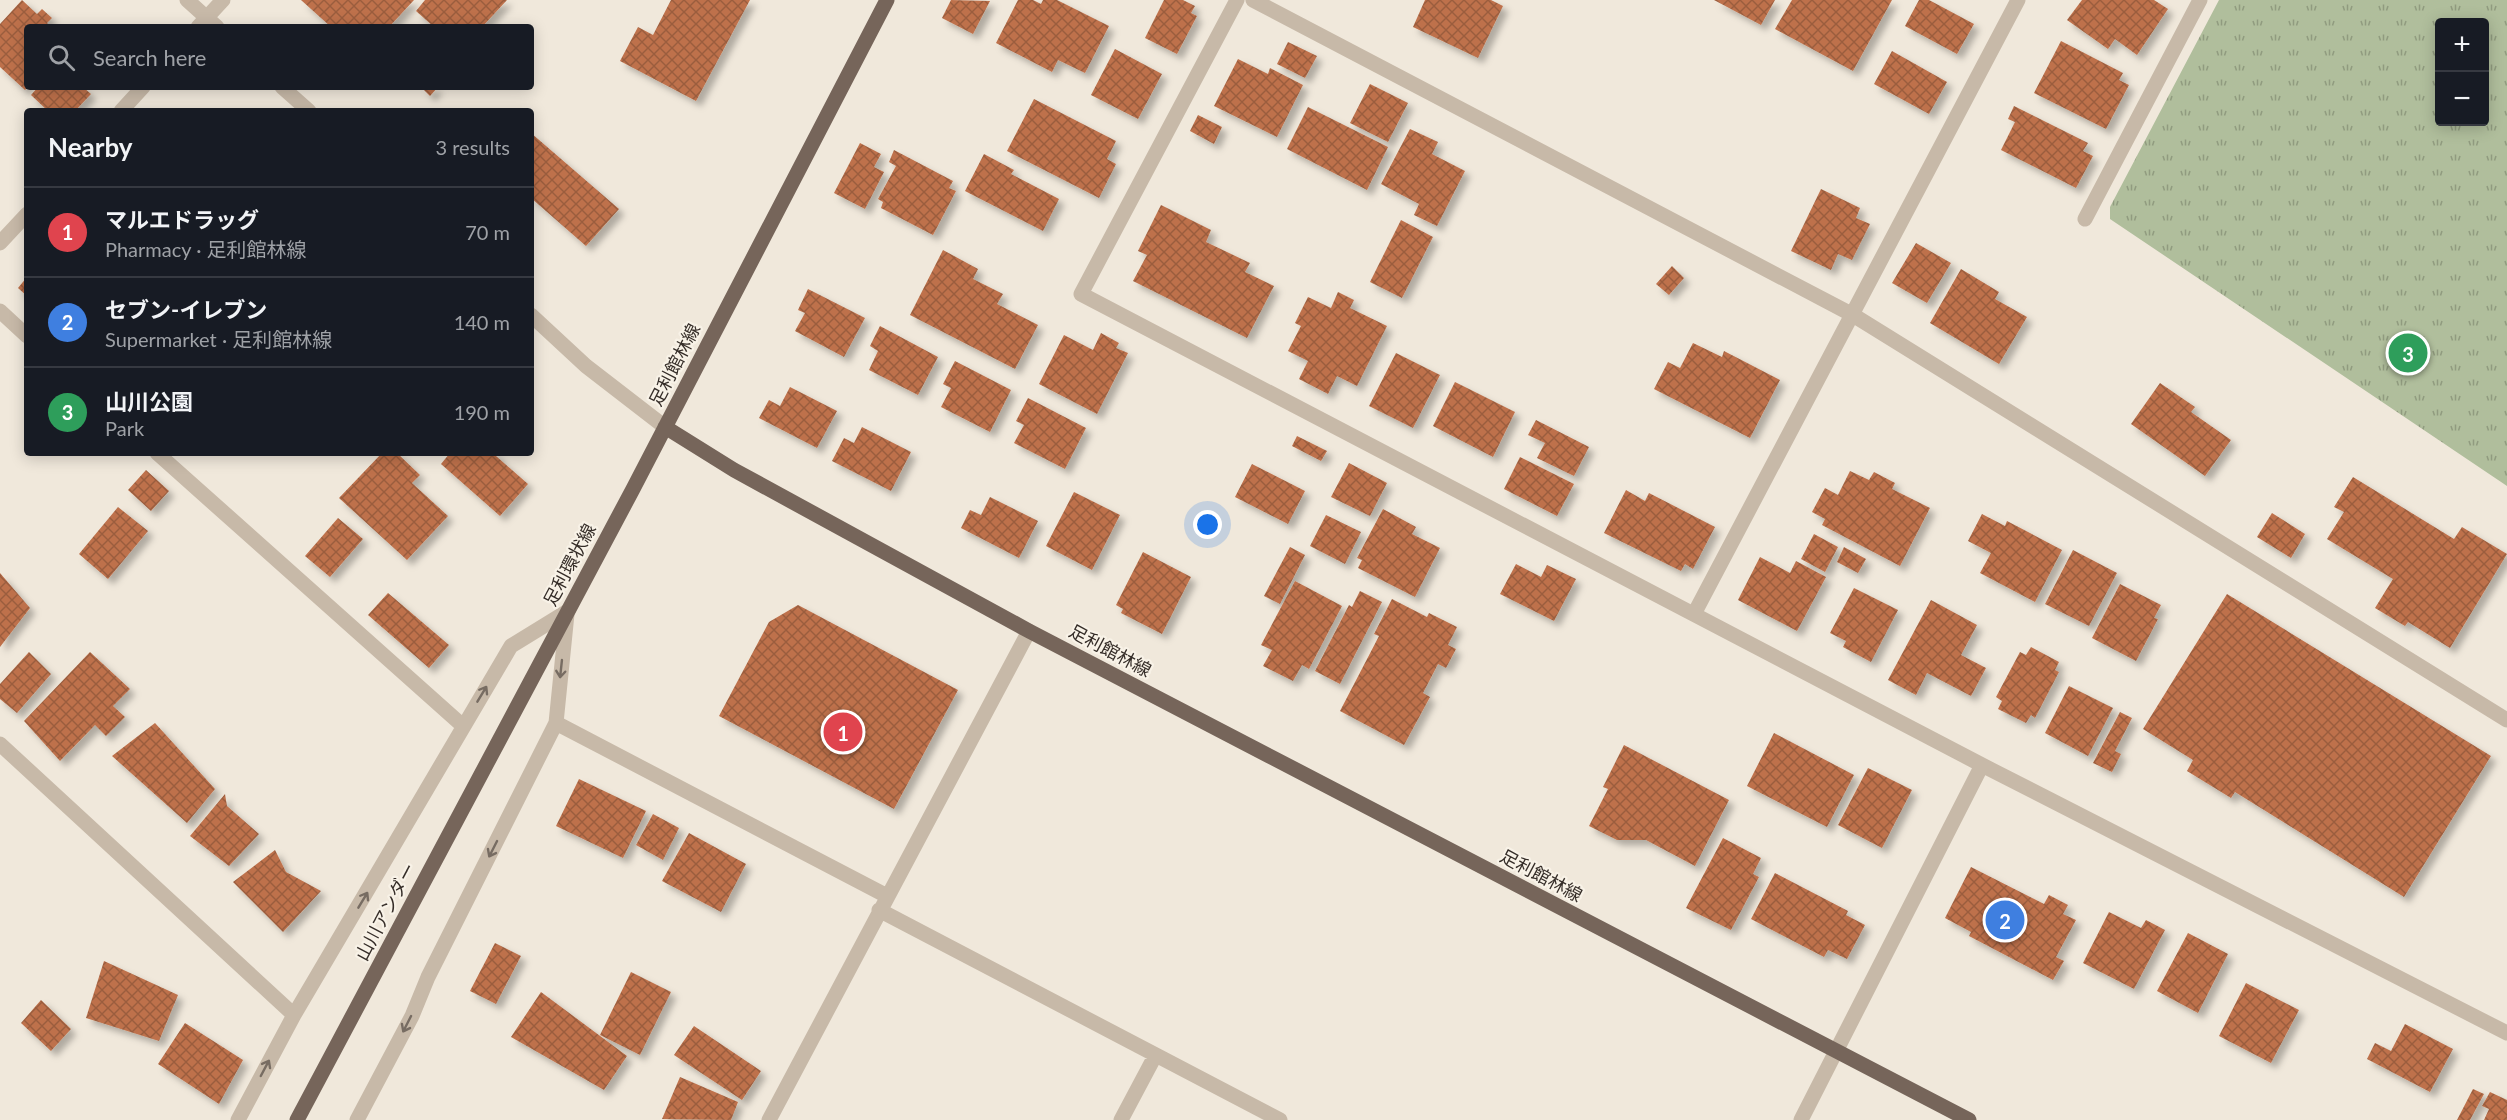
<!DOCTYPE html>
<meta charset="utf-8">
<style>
body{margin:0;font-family:Lato,"Noto Sans JP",sans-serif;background:#20242c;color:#f1f3f6}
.controls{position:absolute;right:18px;top:18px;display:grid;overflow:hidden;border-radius:6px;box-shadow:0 3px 15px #0003}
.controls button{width:54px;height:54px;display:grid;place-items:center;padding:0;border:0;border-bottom:2px solid #363941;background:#171b24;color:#f1f3f6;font:30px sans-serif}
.you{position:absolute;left:1208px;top:525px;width:21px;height:21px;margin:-15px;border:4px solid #fff;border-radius:50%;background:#1a73e8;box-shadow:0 0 0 9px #1a73e833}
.badge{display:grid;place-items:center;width:39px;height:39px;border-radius:50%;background:#1a73e8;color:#fff;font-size:20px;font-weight:700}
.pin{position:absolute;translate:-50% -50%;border:3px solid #fff;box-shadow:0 2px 6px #0006}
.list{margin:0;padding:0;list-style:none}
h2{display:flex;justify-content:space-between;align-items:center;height:78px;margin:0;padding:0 24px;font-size:26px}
h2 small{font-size:20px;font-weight:400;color:#9ea1a6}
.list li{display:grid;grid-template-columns:39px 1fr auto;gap:18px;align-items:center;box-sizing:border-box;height:90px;padding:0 24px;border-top:2px solid #363941}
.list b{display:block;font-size:22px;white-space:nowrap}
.list p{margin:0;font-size:20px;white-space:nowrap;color:#9ea1a6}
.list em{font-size:20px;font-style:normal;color:#9ea1a6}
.icon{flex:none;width:33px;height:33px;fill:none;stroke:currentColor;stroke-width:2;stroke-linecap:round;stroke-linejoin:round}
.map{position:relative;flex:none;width:2507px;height:1120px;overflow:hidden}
.search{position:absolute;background:#171b24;box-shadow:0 3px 15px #0003;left:24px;top:24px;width:510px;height:66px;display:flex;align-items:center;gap:15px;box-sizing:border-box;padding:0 21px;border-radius:6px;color:#9ea1a6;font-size:22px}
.panel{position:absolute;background:#171b24;box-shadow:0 3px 15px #0003;left:24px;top:108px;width:510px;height:348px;border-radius:6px}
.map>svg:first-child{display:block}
.grass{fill:url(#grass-tufts);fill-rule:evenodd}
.building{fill:url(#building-cross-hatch);filter:url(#shadow)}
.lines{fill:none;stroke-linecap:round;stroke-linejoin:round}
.minor{stroke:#c7b9a8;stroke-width:15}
.major{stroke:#76655a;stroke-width:15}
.oneway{stroke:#776c62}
.labels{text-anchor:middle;stroke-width:4.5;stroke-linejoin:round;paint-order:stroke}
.street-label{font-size:18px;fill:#352d28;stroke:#f8f2e7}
</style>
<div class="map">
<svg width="2507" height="1120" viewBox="0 0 2507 1120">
<defs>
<pattern id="grass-tufts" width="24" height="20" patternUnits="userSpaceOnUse" patternTransform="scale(1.5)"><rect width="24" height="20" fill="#b0be9c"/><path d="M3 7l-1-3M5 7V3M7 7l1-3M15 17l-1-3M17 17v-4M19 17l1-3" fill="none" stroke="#909b7f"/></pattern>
<pattern id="building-cross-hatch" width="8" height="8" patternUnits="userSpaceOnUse" patternTransform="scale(1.5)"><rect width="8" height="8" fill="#be714b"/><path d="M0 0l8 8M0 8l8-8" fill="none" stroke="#9b5d3e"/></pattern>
<filter id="shadow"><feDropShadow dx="5.5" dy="5.5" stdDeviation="3" flood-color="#0004"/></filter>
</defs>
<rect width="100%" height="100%" fill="#f0e8db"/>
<path class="grass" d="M2219,0H2507V486L2110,219V207ZM2440,22H2484V122H2440Z"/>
<path class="building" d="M22,0L37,14L42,9L52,18L47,23L51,27H27V88L25,90L0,67V24Z
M301,0H414L389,27H331Z
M425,0H507L482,27H434L416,11Z
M671,0H750L696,101L620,61L638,27L653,35Z
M951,0L990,1L973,34L942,18Z
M1018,0H1033L1041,4L1043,0H1057L1109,26L1085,73L1058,60L1052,72L996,43Z
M1164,0H1183L1195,6L1191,13L1197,16L1177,54L1145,38Z
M1425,0H1491L1503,6L1478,58L1413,27Z
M1714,0H1775L1761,25Z
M1792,0H1892L1853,71L1775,29Z
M1919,0H1929L1974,24L1957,54L1905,26Z
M2082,0H2154L2168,9L2137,55L2115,39L2108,49L2067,20Z
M2061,41L2123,73L2119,80L2129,85L2106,129L2034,93Z
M1288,42L1317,56L1305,78L1277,64Z
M1115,49L1162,74L1138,119L1091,95Z
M1892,51L1947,82L1929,114L1874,84Z
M1238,59L1268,74L1270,68L1303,85L1277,137L1214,106Z
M1370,84L1408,103L1388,142L1350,123Z
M38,87H83L91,94L75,111H48L31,95Z
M421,87H438L430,96Z
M1034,99L1116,141L1107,159L1116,164L1099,198L1007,151Z
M2014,106L2088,143L2083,151L2093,156L2076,188L2001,150L2015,122L2008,119Z
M1308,107L1388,147L1367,190L1287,149Z
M1198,115L1222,127L1214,144L1190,131Z
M1410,129L1438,142L1432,154L1465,171L1437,226L1414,215L1419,204L1381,184Z
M531,133L619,209L586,246L531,198Z
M860,143L881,154L874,167L884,172L865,209L834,193Z
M894,150L953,181L949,188L956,191L933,235L881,208L883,202L878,199L896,166L889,162Z
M984,154L1014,170L1011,174L1059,199L1043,231L965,191Z
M1821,189L1860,208L1856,218L1870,224L1852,260L1838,254L1831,270L1791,251Z
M1161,205L1211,230L1206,242L1250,263L1245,272L1274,286L1247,338L1133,281L1147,255L1138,251Z
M1401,220L1433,237L1402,298L1370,282Z
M1916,243L1951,263L1927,303L1892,283Z
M943,250L978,269L973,279L1003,294L997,304L1038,325L1015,369L910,315Z
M1672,266L1684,278L1669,295L1656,284Z
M1961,269L1999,292L1995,299L2027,317L1999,364L1930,323Z
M27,277V296L18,288Z
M808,289L865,318L844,357L795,331L805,313L798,310Z
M1338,292L1354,300L1350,308L1387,326L1357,386L1337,376L1328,394L1299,379L1308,361L1288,351L1301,326L1295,323L1308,297L1331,308Z
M880,326L938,357L918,395L869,370L878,351L870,346Z
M1101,333L1119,343L1116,348L1128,353L1097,414L1039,384L1064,335L1093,350Z
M1693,343L1722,357L1724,351L1780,380L1750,438L1654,389L1668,362L1680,368Z
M1396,353L1440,375L1413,428L1369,406Z
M955,361L1011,390L990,432L941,407L951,388L943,384Z
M1455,382L1515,412L1493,457L1433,426Z
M2160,383L2195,407L2191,412L2231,440L2205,476L2131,424Z
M790,387L837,411L817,448L759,418L769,400L780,406Z
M1028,398L1086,428L1065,469L1014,443L1024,425L1016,421Z
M1536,420L1589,447L1574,476L1537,458L1545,443L1528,435Z
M862,427L911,452L891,491L832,461L844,438L854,443Z
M1297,436L1327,451L1321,461L1292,446Z
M382,453H397L420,475L412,483L448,516L407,560L339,498Z
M450,453H499L496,456L528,484L500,516L441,464Z
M1520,457L1574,484L1557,516L1504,489Z
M1349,463L1387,483L1370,516L1331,497Z
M1252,464L1305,491L1288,524L1235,497Z
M146,470L169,491L151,511L128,490Z
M1850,471L1869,480L1874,472L1895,483L1892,489L1930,508L1900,566L1822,525L1825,519L1812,512L1825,488L1838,495Z
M2353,477L2454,539L2462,527L2507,554L2450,648L2408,622L2405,626L2375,608L2393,579L2327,539L2344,512L2334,507Z
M1626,490L1645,501L1649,493L1715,527L1693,569L1685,564L1681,571L1604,533Z
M1074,492L1120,515L1092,570L1046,546Z
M990,497L1038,521L1019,558L961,528L970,510L981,515Z
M118,507L148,531L108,579L79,554Z
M1383,509L1416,527L1412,534L1440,548L1415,597L1358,568L1362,560L1357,558Z
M2272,513L2305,534L2291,558L2257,537Z
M1982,514L2005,526L2007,521L2062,550L2035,602L1980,573L1991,553L1968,541Z
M1326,515L1361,532L1345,564L1310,546Z
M338,518L363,539L330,577L305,556Z
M1814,534L1838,547L1825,572L1801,559Z
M1290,547L1305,555L1280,604L1264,596Z
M1844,547L1866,559L1858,573L1837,562Z
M2073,550L2117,573L2089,626L2045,604Z
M1143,552L1191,577L1162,634L1121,613L1123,609L1116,605Z
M1760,557L1790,573L1796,561L1826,577L1797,631L1738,600Z
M1516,564L1541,577L1547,565L1576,579L1554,621L1500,594Z
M0,573L30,608L0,647Z
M1295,581L1342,606L1309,669L1302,665L1293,681L1263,666L1272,650L1261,645Z
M2120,584L2161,605L2154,618L2158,619L2136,661L2092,638Z
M1854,588L1898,610L1871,662L1843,647L1846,641L1830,633Z
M1360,591L1382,602L1340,684L1315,671L1349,605L1352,607Z
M388,593L449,645L429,668L368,615Z
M2227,594L2491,756L2404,897L2235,792L2231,798L2187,771L2193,760L2143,729Z
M1392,599L1427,617L1429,613L1457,627L1448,645L1456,649L1446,668L1438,664L1423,693L1430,697L1404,745L1340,711L1379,636L1374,634Z
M1931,600L1977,625L1961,655L1986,668L1971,696L1927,673L1916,695L1888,680Z
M798,605L958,690L894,809L719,716L769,622Z
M2031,647L2059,662L2055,670L2059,672L2035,718L2031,715L2026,723L1998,709L2002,701L1996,697L2020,652L2026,655Z
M29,652L51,674L17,713L0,699V684Z
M90,652L130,689L113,706L125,717L106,736L95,725L60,761L24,721Z
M2069,686L2113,708L2088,756L2045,733Z
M2120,712L2132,718L2115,751L2121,754L2112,772L2093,763Z
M155,723L215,789L187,823L112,756Z
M1774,733L1854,775L1827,827L1747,786Z
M1624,745L1729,800L1695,866L1646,840H1617L1589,826L1608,789L1603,787Z
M1868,768L1912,790L1882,848L1838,825Z
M579,779L646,811L623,858L556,826Z
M225,794L227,806L259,834L229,866L190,836Z
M653,814L679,828L663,860L636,845Z
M689,833L746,864L721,912L662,881Z
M1723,838L1761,858L1753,874L1759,877L1731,930L1686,908Z
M275,850L286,872L321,891L283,932L233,882Z
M1971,867L2044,904L2049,895L2068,905L2063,914L2076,920L2056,957L2064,961L2053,980L1969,936L1971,932L1945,918Z
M1775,873L1848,911L1846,915L1865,925L1847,959L1828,950L1824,957L1751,919Z
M2109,912L2141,928L2146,920L2165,930L2134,989L2083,963Z
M2188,933L2228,954L2198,1013L2157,991Z
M495,943L521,956L496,1004L470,991Z
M104,961L178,995L159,1041L86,1018Z
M631,972L671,992L640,1055L600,1035Z
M2246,983L2299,1010L2271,1063L2219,1036Z
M541,992L627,1056L604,1090L511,1037Z
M41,1000L71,1029L51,1051L21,1023Z
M185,1023L243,1060L219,1104L158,1064Z
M2405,1024L2453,1049L2430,1092L2367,1059L2375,1043L2391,1051Z
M694,1026L761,1071L742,1100L674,1055Z
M680,1077L738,1102L731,1120L662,1119Z
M2473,1089L2484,1094L2470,1120H2457Z
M2490,1092L2507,1100V1120H2484L2489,1109L2482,1106Z"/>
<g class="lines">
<path class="minor" d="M187,0L217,27
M1237,0L1081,294L1982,765L2507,1033
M1253,0L1853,315L2507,720
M198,27L223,0
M282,87L309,111
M121,111L143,87
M2085,219L2200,0
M0,243L27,214
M0,311L27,336
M531,315L586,366L665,427
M157,453L463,726
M1694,614L2018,0
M556,723L887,896
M0,744L294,1015
M879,910L1280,1120
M238,1120L294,1015L511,646L568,611
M357,1120L412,1016L428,977L556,723L567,614
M769,1120L1029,631
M1121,1120L1155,1056
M1801,1120L1982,765"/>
<path class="major" d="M665,427L734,470L1029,631L1969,1120
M297,1120L633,489L887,0"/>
</g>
<defs><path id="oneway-shaft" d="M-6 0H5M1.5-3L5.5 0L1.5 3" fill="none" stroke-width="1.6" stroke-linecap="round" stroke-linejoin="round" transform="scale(1.5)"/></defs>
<g class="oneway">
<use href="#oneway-shaft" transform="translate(561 669) rotate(96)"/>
<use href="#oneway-shaft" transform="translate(482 694) rotate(-59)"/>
<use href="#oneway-shaft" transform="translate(493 849) rotate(117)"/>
<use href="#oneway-shaft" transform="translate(363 900) rotate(-59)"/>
<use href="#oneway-shaft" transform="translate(407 1024) rotate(117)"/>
<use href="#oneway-shaft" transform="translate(265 1068) rotate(-62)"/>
</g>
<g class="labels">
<g class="street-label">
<text transform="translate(675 365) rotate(-63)" y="6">足利館林線</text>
<text transform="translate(570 565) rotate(-62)" y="6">足利環状線</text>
<text transform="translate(1110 651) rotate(28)" y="6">足利館林線</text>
<text transform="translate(1541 876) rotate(28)" y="6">足利館林線</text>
<text transform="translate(386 912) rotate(-62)" y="6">山川アンダー</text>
</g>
</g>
</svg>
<div class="controls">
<button>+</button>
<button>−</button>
</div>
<div class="you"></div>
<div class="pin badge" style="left:843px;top:732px;background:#e0444e">1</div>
<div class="pin badge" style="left:2005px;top:920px;background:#3f7fe0">2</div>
<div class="pin badge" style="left:2408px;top:353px;background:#2e9e5b">3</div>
<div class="search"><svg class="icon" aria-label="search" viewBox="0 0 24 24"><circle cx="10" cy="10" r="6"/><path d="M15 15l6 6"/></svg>Search here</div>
<section class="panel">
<h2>Nearby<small>3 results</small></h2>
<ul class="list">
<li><span class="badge" style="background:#e0444e">1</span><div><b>マルエドラッグ</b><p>Pharmacy · 足利館林線</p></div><em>70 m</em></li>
<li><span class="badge" style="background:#3f7fe0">2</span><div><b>セブン-イレブン</b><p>Supermarket · 足利館林線</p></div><em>140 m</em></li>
<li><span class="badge" style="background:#2e9e5b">3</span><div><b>山川公園</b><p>Park</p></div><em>190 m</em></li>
</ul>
</section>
</div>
